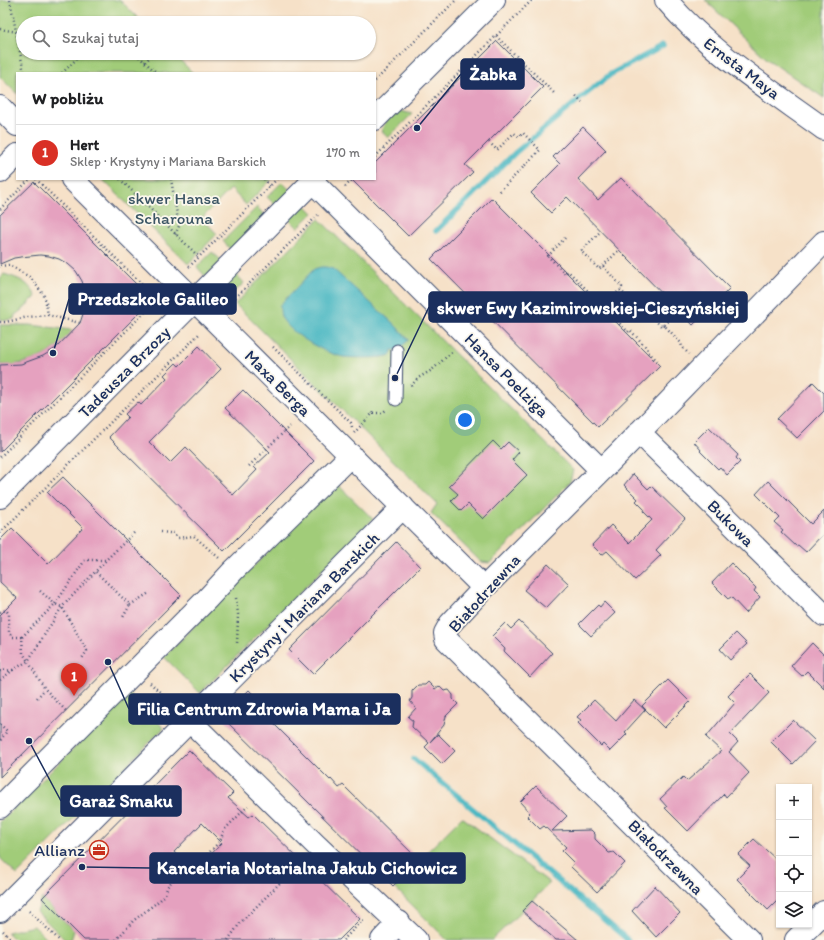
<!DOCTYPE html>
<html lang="pl">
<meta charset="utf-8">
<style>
body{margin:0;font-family:Itim,sans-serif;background:#f6f6f6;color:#202124}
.controls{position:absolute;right:12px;bottom:12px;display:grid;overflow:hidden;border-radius:0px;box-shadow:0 1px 3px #0004}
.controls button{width:36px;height:36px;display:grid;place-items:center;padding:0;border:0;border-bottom:1px solid #e0e0e0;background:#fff;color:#202124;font:20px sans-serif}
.you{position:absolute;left:465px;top:420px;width:14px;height:14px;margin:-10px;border:3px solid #fff;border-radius:50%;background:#1a73e8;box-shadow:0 0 0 6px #1a73e833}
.badge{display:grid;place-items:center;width:26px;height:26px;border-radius:50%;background:#d93025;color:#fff;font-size:13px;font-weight:700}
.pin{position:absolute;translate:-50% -33px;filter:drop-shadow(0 1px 2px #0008)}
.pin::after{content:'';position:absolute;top:21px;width:14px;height:12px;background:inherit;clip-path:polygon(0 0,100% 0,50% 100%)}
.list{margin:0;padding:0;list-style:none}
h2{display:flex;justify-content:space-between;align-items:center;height:52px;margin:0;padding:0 16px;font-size:17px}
h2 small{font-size:13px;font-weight:400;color:#757577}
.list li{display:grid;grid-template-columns:26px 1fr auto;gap:12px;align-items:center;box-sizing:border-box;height:56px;padding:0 16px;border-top:1px solid #e0e0e0}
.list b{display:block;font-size:15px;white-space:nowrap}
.list p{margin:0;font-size:13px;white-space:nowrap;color:#757577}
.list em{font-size:13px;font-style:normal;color:#757577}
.icon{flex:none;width:22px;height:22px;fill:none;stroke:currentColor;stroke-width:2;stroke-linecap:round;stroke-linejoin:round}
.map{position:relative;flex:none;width:824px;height:940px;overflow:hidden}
.search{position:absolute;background:#fff;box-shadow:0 1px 3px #0004;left:16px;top:16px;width:360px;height:44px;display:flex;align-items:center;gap:10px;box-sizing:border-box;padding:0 14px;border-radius:22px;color:#757577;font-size:15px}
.panel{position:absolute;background:#fff;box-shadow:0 1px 3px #0004;left:16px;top:72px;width:360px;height:108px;border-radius:0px}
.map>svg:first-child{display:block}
.green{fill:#a1cc79;stroke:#5e7e6c;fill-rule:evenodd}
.water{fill:#48b7c2;stroke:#327390}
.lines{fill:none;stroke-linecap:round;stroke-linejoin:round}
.stream{stroke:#48b7c2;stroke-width:5.5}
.building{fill:#e5a1bf;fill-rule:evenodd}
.service-casing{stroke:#3c4a6e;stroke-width:13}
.minor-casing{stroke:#3c4a6e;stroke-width:24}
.path{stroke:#3c4a6e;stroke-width:2.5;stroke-dasharray:1 3;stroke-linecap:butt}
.service{stroke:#fff;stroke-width:11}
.minor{stroke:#fff;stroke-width:22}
.labels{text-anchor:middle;stroke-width:3.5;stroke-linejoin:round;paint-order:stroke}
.street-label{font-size:17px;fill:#1b2f5e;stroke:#fbf7ec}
.park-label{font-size:17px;fill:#3c5665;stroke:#fbf7ec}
.poi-label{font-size:17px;fill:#1b2f5e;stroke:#fbf7ec;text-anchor:end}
.leader{fill:none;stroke:#1b2f5e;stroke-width:1.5}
.callout-dot{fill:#1b2f5e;stroke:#fbf7ec;stroke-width:1.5}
.callout{fill:#1b2f5e;stroke:#1b2f5e;stroke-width:1.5}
.callout-label{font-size:18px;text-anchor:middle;font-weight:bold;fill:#fff}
</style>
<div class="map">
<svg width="824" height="940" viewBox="0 0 824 940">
<rect width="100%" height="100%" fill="#fbf7ec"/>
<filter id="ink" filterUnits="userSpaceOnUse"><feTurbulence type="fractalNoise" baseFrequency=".025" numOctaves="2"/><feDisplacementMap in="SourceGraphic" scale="8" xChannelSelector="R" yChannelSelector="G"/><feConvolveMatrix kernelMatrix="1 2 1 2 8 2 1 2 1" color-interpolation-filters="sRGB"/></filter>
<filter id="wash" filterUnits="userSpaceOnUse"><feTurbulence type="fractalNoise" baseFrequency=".012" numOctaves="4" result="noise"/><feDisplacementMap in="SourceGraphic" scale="16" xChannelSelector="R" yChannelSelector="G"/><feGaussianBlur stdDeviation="0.9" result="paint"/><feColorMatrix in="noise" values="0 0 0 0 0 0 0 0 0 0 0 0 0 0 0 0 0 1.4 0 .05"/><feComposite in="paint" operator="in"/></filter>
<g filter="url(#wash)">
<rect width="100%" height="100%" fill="#f6e1c8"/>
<path class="green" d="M0,0H120L143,23H23V53H173L193,73H17V94L0,77Z
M705,0H824V98L767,59Z
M401,111L412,114L388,138L382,131C383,122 392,114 401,111Z
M102,179H272L246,205L231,189L202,218L217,234L188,264Z
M282,182L291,191L276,206L267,197Z
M304,204L313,213L298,228L289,219Z
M257,207L266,217L232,251L223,241Z
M319,219L573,470L570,482L490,563L481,562L431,513L437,504L235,304ZM332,269L394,324L392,350L391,355L383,357H343L280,305L308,276Z
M212,252L222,261L206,277L197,267Z
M235,273L244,283L228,298L220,290Z
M4,274C20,279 27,281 36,296L34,299L31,300L26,307L15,315L14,319L6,320L0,319V278Z
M0,325H30L73,330C68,336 62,343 56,348C40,360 19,366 0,365Z
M336,483L373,519L200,693L164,657Z
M129,693L164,728L17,875L0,858V822Z
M462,817L550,883L492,940H447L393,886Z
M42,898L74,931L71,940H65L37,912Z
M34,926L48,940H15L7,932Z"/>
<path class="water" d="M321,267H326L333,269L394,324L409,340L397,350H392L391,355C378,359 357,358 344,357C326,354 294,336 283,320C280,316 280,311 280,305L314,269Z"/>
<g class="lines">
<path class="stream" d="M436,231L516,152L582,97L611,74L663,46
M414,759L628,940"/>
</g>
<g id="blocks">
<path class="building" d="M497,41L543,87L465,165L473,172L408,236L351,179H375V163Z
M583,127L606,150L578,179L598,200L621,178L730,288L693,325L567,197L551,213L531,193L560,164L553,157Z
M34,182L152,300L0,452V365L21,364L43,356L56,348L80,323L85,308V291L82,281L76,271L68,264L59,259L49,256L40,255L21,257L14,258L0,264V215Z
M492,198L660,366L598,427L431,259Z
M199,346L221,369L149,442L170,463L186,447L233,495L257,470L254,467L270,452L225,408L243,390L314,461L224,551L109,437L128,417L125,414L138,402L141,405L167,378L164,375L176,363L179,366Z
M813,382L824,393V411L797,438L777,419Z
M709,427L738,455L736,458L740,462L727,475L720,467L718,469L700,451L701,450L694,442Z
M493,441L501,449L508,442L519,452L512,460L527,475L483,519L468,504L461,511L451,501L458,494L449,486Z
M633,474L648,489L651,486L685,519L656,550L661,555L635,580L607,551L602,555L592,545L611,525L629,543L652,520L643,511L644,509L636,501L638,499L624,485Z
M63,477L181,595L0,777V615L17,598L0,582V540L12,528L48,564L83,528L47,492Z
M768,481L811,524L824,511V533L806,552L798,545L796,546L781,532L783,530L775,523L780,518L756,494Z
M396,542L420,567L313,674L289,650Z
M731,563L756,588L754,591L760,597L746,613L731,597L728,599L712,583Z
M548,564L569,584L546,608L524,590Z
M604,602L615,613L591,636L579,624L598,605L600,607Z
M519,621L552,653L530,677L504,651L505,649L492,636L505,623L511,629Z
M736,633L747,644L730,660L720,649Z
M812,643L824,655V688L807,671L802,676L791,666Z
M750,674L769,693L730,734L738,742L729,752L749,773L726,797L724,794L688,831L665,808L667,807L660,799L683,777L687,781L721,751L706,737L735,703L728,696Z
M668,680L690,702L664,728L642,706Z
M428,682L435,689L439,686L444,691L449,690L453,695V699L458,704L446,716L444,725L430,742L438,734L455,751L442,764L425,747L429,743L412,727L413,721L408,717L416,708L410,701L412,698V691L418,685H425Z
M249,690L277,719L273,723L330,780L331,779L339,788L343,785L419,860L393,886L222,717Z
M594,700L616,721L634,700L645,710L625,732L627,734L610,751L603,744L601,746L578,723L581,720L577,717Z
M793,720L815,741L793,764L771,742Z
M189,750L233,793L228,798L249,817L253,814L360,919L339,940H84L42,898ZM202,823L222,843L192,874L174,852Z
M536,786L567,816L552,831L591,830L595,834V839L609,853L614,852L625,863L597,892L571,867L574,863L562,851L566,847L544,826L540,829L527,816L530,813L520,802Z
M754,839L779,862V899L768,910L737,879L750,866L738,855Z
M655,886L680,913L656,937L632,911Z
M532,901L578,940H556L522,911Z"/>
</g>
</g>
<g filter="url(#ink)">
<use href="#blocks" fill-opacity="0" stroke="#3c4a6e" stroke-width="1"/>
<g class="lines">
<defs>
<path id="service" d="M396,400L397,350"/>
<path id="minor" d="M666,0C710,52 769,89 824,129
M0,107L17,125
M375,119L494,0
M0,172L17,155
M72,179L484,588
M313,182L601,470
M639,432L824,615
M0,497L315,179
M190,721L315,844L416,940
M0,807L207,599L233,571L351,455
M0,911L403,507
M382,940L399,922
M749,940L451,644L446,639L445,633L450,624L484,588L620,452L824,242
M796,940L824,912"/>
</defs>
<use href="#service" class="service-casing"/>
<use href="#minor" class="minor-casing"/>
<path class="path" d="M10,0L24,73
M113,23L117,19
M0,29L23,33
M496,36L554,93
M128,53L137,55L157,73
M145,62L154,53
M62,73L83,53
M375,81L456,0
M576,96L582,102
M489,142L497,150L514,133L519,137L523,133L540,150L499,192
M375,157L532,0
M36,179L162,304
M120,179L199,257
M171,179L179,226L175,235
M264,179L270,186
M345,187L353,179
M0,209L30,179
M599,233L581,251L599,269L603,266L622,287L620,290L639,308L641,306L662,327L664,325L681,343L682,347L689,354
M565,238L548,256L565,274L568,271L589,292L586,295L605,313L607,310L628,332L630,330L647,348L648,352L660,363
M0,266L9,265L31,278L45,297L48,315L80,323
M603,266L618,251
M189,267L277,179
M608,301L620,290
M227,306L318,215
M0,322H6L28,317L48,315
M664,325L678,311
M273,347L351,423L352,427
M411,386L418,378L432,370L453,351
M373,413H382L386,410
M354,433L373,413L371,411
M0,457L158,299
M249,466L290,426
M161,532L170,533L172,532L178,538L194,536L219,558
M0,533L199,334
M96,572L130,605L122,619
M40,591L55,604L85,560H106
M236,598L238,614L237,645
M130,605L149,593
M0,612L6,610L9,614V633L13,637H22L23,653L45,689L67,712
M22,637L55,604L62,607L87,651L81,660
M0,671L13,670
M0,680L13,670L28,661L62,607L109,557L136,531
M150,683L176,707
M37,698L45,689
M0,724L7,731L0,741
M29,911L59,940
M3,931L12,940
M116,940L133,921L160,900L165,895L167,887L172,881L182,873L193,870L220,841L224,830L248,806
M228,940L240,923L276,887L301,859
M343,940L364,919"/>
<use href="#service" class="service"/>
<use href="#minor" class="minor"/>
</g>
</g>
<defs>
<symbol id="office-ring" viewBox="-11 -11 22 22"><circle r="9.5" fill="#fbf7ec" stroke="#c8321e" stroke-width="1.5"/><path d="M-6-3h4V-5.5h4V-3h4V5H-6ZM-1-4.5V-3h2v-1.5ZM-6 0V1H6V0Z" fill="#c8321e"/></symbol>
</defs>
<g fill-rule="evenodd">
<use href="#office-ring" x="88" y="839" width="22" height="22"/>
</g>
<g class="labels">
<g class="street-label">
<text transform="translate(742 68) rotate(37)" y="6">Ernsta Maya</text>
<text transform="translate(124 372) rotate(-45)" y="6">Tadeusza Brzozy</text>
<text transform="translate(507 375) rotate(45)" y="6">Hansa Poelziga</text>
<text transform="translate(278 383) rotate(45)" y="6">Maxa Berga</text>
<text transform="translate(731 523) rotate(45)" y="6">Bukowa</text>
<text transform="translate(484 593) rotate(-48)" y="6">Białodrzewna</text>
<text transform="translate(304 607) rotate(-45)" y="6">Krystyny i Mariana Barskich</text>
<text transform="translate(666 857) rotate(45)" y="6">Białodrzewna</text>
</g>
<g class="park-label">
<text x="174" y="204">skwer Hansa<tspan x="174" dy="20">Scharouna</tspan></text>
</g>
<g class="poi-label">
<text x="85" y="856">Allianz</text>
</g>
</g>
<path class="leader" d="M417 128L461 74M53 353L69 299M395 378L429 307M108 662L129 709M29 741L61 801M82 867L150 868"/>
<g class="callout-dot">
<circle cx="417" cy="128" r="4"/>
<circle cx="53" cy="353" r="4"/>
<circle cx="395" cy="378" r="4"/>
<circle cx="108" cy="662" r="4"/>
<circle cx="29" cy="741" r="4"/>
<circle cx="82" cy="867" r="4"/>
</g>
<g class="callout">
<rect x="461" y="59" width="63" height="30" rx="4"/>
<rect x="69" y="284" width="167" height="30" rx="4"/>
<rect x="429" y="292" width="318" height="30" rx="4"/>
<rect x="129" y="694" width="271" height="30" rx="4"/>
<rect x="61" y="786" width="120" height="30" rx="4"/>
<rect x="150" y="853" width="315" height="30" rx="4"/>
</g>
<g class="callout-label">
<text x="493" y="80">Żabka</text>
<text x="153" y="305">Przedszkole Galileo</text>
<text x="588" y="314">skwer Ewy Kazimirowskiej-Cieszyńskiej</text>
<text x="264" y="715">Filia Centrum Zdrowia Mama i Ja</text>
<text x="121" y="807">Garaż Smaku</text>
<text x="307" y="874">Kancelaria Notarialna Jakub Cichowicz</text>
</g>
</svg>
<div class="controls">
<button>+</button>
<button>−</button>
<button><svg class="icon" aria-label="locate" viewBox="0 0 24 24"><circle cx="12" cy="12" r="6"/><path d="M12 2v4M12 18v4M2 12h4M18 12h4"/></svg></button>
<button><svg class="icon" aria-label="layers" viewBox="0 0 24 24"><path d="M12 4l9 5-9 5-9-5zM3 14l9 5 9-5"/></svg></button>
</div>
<div class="you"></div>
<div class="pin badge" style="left:74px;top:696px">1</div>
<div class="search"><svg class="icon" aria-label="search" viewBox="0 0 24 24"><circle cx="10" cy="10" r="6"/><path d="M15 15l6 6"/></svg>Szukaj tutaj</div>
<section class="panel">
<h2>W pobliżu<small></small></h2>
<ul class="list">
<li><span class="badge">1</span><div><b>Hert</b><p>Sklep · Krystyny i Mariana Barskich</p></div><em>170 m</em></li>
</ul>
</section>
</div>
